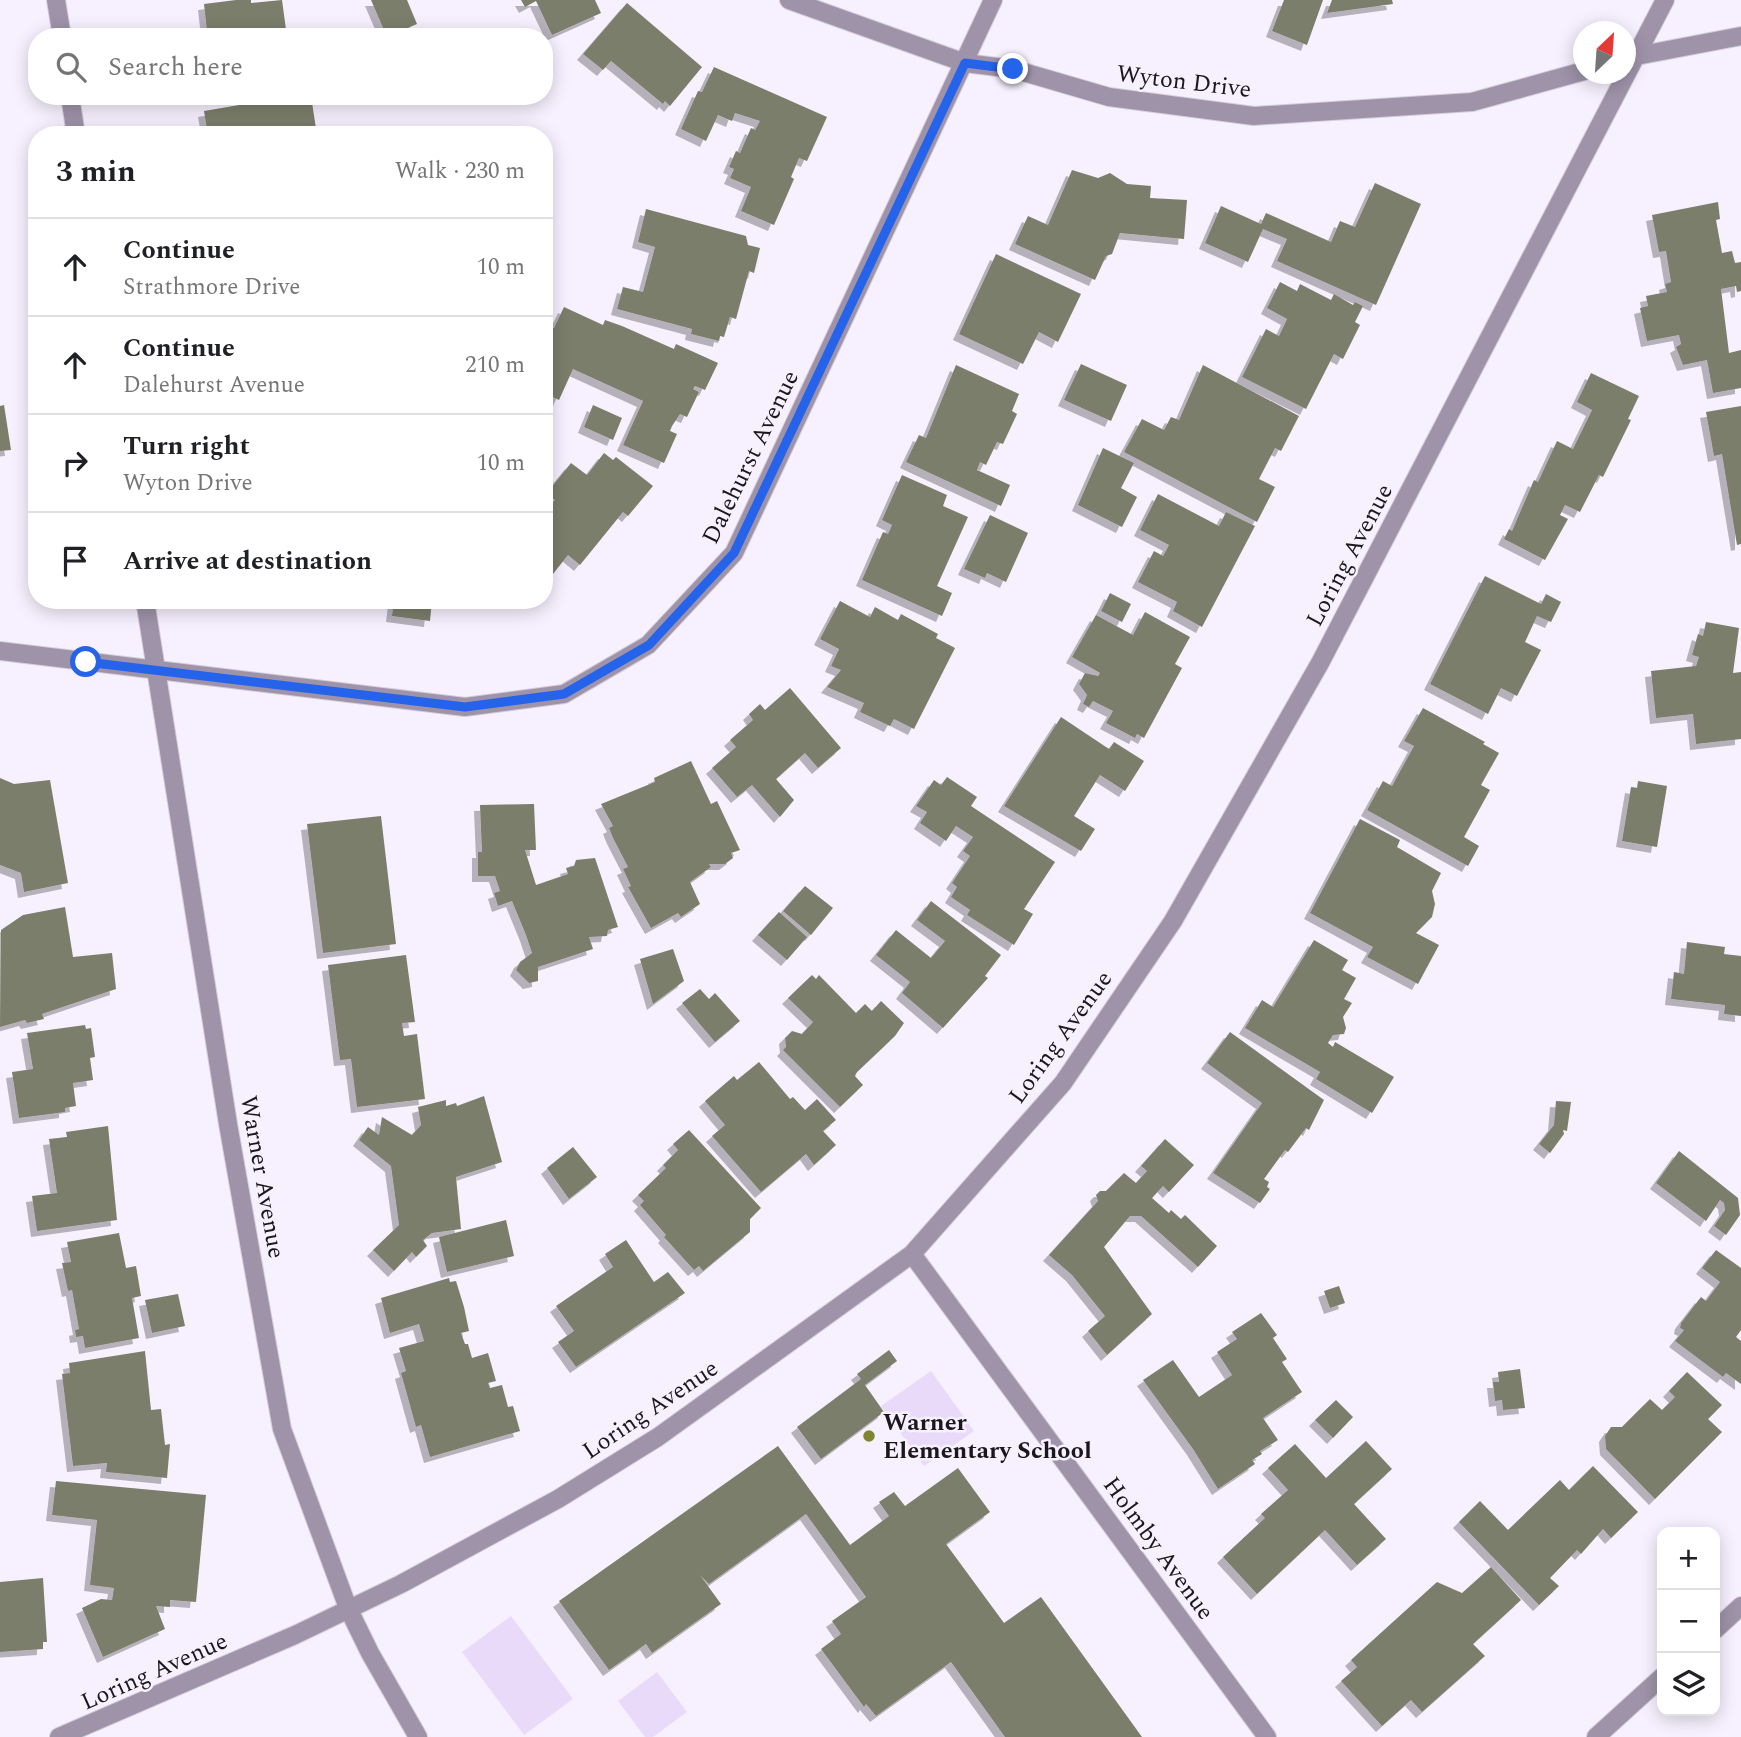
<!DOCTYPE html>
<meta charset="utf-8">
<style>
body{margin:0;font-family:Spectral,serif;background:#f6f6f6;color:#202124}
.controls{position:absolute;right:21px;bottom:21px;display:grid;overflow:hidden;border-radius:14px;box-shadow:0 4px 18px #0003}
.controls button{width:63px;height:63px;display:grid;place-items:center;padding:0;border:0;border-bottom:2px solid #e0e0e0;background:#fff;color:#202124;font:35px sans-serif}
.compass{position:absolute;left:1573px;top:21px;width:63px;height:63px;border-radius:50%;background:#fff;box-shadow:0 4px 18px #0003;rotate:25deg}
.stop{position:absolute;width:21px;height:21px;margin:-16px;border:5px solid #2563eb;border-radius:50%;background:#fff}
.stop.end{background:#2563eb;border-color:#fff;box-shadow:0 2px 7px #0008}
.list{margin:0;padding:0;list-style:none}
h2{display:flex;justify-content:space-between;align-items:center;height:91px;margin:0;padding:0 28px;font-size:30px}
h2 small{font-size:23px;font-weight:400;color:#757577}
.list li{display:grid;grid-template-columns:46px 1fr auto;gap:21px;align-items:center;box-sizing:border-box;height:98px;padding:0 28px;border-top:2px solid #e0e0e0}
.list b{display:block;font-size:26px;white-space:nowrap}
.list p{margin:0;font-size:23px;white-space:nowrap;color:#757577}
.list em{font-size:23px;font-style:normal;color:#757577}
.icon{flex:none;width:38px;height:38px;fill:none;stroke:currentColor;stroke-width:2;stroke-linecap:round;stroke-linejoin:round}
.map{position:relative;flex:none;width:1741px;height:1737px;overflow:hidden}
.search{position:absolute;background:#fff;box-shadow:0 4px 18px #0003;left:28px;top:28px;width:525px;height:77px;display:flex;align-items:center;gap:18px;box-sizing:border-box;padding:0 24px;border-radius:28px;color:#757577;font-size:26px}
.panel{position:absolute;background:#fff;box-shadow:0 4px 18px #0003;left:28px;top:126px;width:525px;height:483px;border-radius:28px}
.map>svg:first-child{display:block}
.green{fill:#eadaf9}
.building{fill:#7c7e6c;filter:url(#shadow)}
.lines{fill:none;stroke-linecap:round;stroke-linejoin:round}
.minor-casing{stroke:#d4cdda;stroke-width:20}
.minor{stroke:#9e93a9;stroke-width:18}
.route{stroke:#2563eb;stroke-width:9}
.poi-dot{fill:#808530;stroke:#f7f0fe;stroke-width:2.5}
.labels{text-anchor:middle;stroke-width:5;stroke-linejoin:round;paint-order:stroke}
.street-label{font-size:24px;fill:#1a171d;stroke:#f7f0fe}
.poi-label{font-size:24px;font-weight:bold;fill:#1a171d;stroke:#f7f0fe;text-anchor:start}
</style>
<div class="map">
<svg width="1741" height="1737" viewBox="0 0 1741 1737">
<defs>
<filter id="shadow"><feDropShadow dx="-6" dy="6" stdDeviation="0" flood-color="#0004"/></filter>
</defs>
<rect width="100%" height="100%" fill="#f7f0fe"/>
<path class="green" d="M931,1371L974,1431L924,1466L881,1406Z
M511,1616L573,1699L524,1735L462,1652Z
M657,1672L687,1712L653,1737H645L618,1701Z"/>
<path class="building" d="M236,0H251V3L282,0L287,37H199L198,33L207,31L204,4Z
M371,0H407L417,24L387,37Z
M521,0H595L601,13L552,35L536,1L525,7Z
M1284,0H1323L1307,45L1272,31Z
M1332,0H1392L1393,4L1327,13Z
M627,3L702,67L670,106L665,101L663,104L611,61L603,70L583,54Z
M714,67L827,117L807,161L799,158L791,177L794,179L774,225L741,211L751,187L730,178L734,169L729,167L736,151L740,153L751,128L755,130L760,121L735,113L732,121L718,115L706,141L681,129L698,91L702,92Z
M293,96H311L317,135H208L204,111Z
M1072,170L1098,178L1110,173L1127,184L1151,186L1150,198L1187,200L1184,239L1120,233L1112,254L1106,256L1095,280L1015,244L1028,216L1048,225Z
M1375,183L1421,204L1376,305L1277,261L1287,239L1263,229L1248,262L1205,243L1221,206L1261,224L1266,213L1331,242L1340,221L1355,227Z
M1718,202L1720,219L1716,220L1722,253L1732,251L1735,263L1741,262V291L1737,292L1736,286L1721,289L1729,353L1741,350V388L1713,393L1707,360L1683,365L1676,347L1681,344L1679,335L1647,341L1640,308L1648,306L1646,296L1667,292L1665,284L1671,282L1666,251L1659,252L1652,215Z
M646,209L746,236L748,245L760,248L754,273L749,271L736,319L730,317L724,337L720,336L719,341L691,334L692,329L617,309L623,287L643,292L655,247L638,242Z
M996,254L1081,294L1058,342L1039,332L1023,364L959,334Z
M1280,282L1297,291L1300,284L1331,300L1334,294L1353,305L1355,302L1363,306L1355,322L1360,325L1343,359L1334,354L1306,409L1242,377L1266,329L1279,336L1287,319L1267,308Z
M564,307L603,325L605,320L622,326L674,349L676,344L718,363L705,390L695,386L693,389L699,392L687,417L680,414L672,426L670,431L677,434L664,463L623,445L643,401L573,369L559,400L544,393V326L554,328Z
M1081,364L1127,385L1111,421L1064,400Z
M956,365L1019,394L1012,411L1017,414L1003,444L997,442L986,465L980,462L977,470L1010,485L1001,506L906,462L919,435L926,438Z
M1203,365L1299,416L1281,451L1275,448L1259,479L1275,487L1257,522L1124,452L1142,419L1164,430L1171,417L1179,420Z
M1591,373L1639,396L1628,419L1631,420L1603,477L1599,475L1580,512L1565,505L1560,515L1568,519L1545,560L1504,539L1509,529L1512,531L1534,480L1538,482L1557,441L1573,449L1592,410L1577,402Z
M4,405L11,450L0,451V406Z
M593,405L622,418L613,440L584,427Z
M1741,406V544L1737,545L1722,454L1714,456L1706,412Z
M1103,448L1134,463L1121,488L1137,497L1122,527L1078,505Z
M604,453L613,460L616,457L653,486L628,516L623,512L580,565L568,555L553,574L544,567V550L550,542L544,538V513L555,500L546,494L571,463L587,475Z
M902,475L947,495L943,506L968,517L937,586L952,593L942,616L862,580L883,532L888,534L892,525L882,520Z
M1158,494L1219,526L1226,512L1255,526L1202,627L1173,611L1177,602L1138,582L1154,551L1163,556L1169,545L1140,530Z
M990,515L1028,533L1006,582L987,573L985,578L964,569Z
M1485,576L1541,604L1546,594L1561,602L1551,622L1537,616L1525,642L1541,650L1517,696L1501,688L1488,714L1430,684Z
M1110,593L1131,604L1122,622L1101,611Z
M394,600H432L430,621L392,616Z
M840,601L870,617L875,607L898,620L901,614L938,634L936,638L955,648L914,729L894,719L890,726L860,712L864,703L827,687L841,670L831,666L839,649L820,639Z
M1145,612L1190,637L1175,664L1182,668L1144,738L1137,734L1135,738L1106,723L1113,711L1093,701L1089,707L1083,704L1087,695L1079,684L1085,673L1098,676L1100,673L1072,657L1096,615L1133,635Z
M1706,622L1739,628L1733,673L1741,672V739L1696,744L1693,714L1656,718L1651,671L1696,666L1699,657L1692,655L1698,634L1703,636Z
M790,688L841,748L818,768L805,753L776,779L794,800L780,817L752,785L737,797L712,768L736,747L730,740L753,720L749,714L760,704L765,710Z
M1423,708L1485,742L1483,744L1499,753L1481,785L1490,790L1464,837L1479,846L1468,866L1367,810L1383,781L1392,786L1414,746L1404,741Z
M1061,717L1109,749L1114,742L1144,761L1125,791L1100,775L1074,816L1095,829L1081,851L1004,806Z
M691,761L711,804L717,801L740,850L731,853L733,858L725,864H709L711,867L690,882L700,904L681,917L678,913L651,928L628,887L631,886L623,869L628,867L613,838L609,828L613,826L601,804L655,782L654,778Z
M947,777L977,797L971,806L1055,862L1024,909L1033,914L1014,945L967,915L970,910L951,897L957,887L952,883L970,856L963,851L973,837L956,826L946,841L920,823L927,812L916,806L934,780L941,785Z
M0,778L14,784L50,780L68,883L24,892L21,873L0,865Z
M1638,781L1667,786L1657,847L1622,841L1631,787L1637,788Z
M534,804L536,850H525L536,885L568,874L566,868L574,866L576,860L595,858L618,927L608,930L607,936L589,937L593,949L538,967V981L529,983L516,970L520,962L532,953L526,935L512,901L498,906L494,893L500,891L495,876H478V852H482L480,805Z
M381,816L396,944L323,953L307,824Z
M1360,819L1400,840L1397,847L1441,873L1432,891L1435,904L1432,917L1416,933L1439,945L1418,984L1367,957L1373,947L1310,913Z
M805,886L833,908L811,935L783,911Z
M931,901L1001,955L985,976L988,978L943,1028L902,993L910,982L876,955L896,930L931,958L945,941L917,920Z
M65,907L73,957L112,953L116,989L42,1014L44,1019L27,1023L25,1020L0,1027L1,930L23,915Z
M779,912L807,937L787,960L758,935Z
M1314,940L1348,960L1342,970L1356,978L1344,999L1352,1003L1343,1017L1346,1028L1344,1034L1333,1035L1328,1043L1333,1047L1335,1042L1394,1077L1372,1113L1316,1079L1320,1072L1245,1028L1262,1000L1273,1007Z
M1687,942L1725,947L1724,954L1741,956V1016L1724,1014L1725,1005L1671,999L1674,972L1684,974Z
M673,949L684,981L653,1004L640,959Z
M406,955L415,1022L402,1023L404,1036L417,1034L425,1099L357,1107L351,1059L340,1060L328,965Z
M812,975L816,979L819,975L856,1013L865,1004L872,1011L881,1001L904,1023L895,1036L857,1072L855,1076L863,1085L840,1107L783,1050L786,1047L785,1038L792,1031L802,1034L813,1022L788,998Z
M700,989L709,999L715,993L740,1021L715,1042L682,1003Z
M85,1025L86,1029L91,1028L95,1057L90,1058L93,1080L73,1083L76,1106L65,1108V1112L19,1118L12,1072L33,1069L27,1033Z
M1230,1032L1324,1100L1309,1130L1306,1128L1288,1152L1285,1150L1264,1179L1269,1182L1267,1187L1270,1189L1260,1203L1213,1173L1262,1103L1207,1063Z
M759,1062L790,1099L793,1097L805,1110L817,1099L836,1120L823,1131L836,1145L814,1165L806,1154L761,1192L712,1136L725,1125L705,1101L734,1076L737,1080Z
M484,1096L502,1162L456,1177L461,1229L432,1233L423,1240L427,1246L416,1257L412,1252L394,1271L373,1250L399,1225L391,1166L359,1140L368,1127L379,1135L382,1117L412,1135L421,1125L418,1107L446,1100V1106L456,1103L457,1106Z
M1556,1101L1571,1102L1567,1131L1563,1130L1564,1134L1550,1153L1539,1144L1554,1125Z
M108,1126L117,1220L37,1231L32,1196L57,1193L49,1139L67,1137L66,1132Z
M689,1130L761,1208L750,1219V1232L703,1271L699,1266L694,1270L664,1237L666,1235L640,1205L644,1201L638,1195L666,1168L663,1165L678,1150L673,1144Z
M1165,1139L1194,1165L1169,1192L1163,1186L1152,1198L1169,1213L1171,1210L1181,1219L1185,1215L1217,1246L1198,1267L1141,1216H1130L1104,1247L1152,1314L1107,1355L1088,1331L1105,1316L1072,1275L1049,1255L1098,1201L1096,1195L1100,1191H1106L1124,1173L1136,1183L1147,1171L1141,1166Z
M573,1147L597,1177L569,1199L547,1168Z
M1679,1151L1738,1198L1740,1215L1726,1235L1714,1226L1725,1210L1724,1203L1720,1200L1706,1221L1656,1183Z
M506,1220L514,1256L447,1272L439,1237Z
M119,1233L126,1268L136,1266L141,1296L132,1298L139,1338L85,1348L83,1336L76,1337L75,1330L79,1329L72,1290L68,1291L62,1263L71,1262L67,1242Z
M626,1240L654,1282L668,1272L685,1293L576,1367L558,1342L574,1331L556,1306L613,1267L605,1254Z
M1716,1250L1741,1268V1330L1736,1337L1741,1341V1384L1726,1373L1723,1377L1675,1341L1684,1330L1680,1328L1681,1323L1701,1297L1706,1301L1720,1282L1702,1268Z
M449,1278L450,1282L456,1281L464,1307L469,1331L461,1333L465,1344H468L472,1358L488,1353L496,1381L488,1383L490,1388L502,1385L508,1407L513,1406L520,1431L430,1457L421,1425L416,1427L401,1373L406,1371L399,1348L424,1341L419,1324L390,1333L381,1298Z
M1339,1286L1345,1303L1330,1308L1324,1291Z
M178,1294L185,1326L152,1333L145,1300Z
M1261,1313L1277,1335L1273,1338L1287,1359L1282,1362L1302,1392L1263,1418L1278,1440L1260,1451L1262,1454L1252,1460L1255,1464L1218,1489L1193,1449L1143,1380L1173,1360L1199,1397L1232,1375L1217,1352L1237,1339L1232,1332Z
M889,1350L897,1361L865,1385L884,1412L821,1459L797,1427L861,1379L857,1374Z
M145,1351L151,1410L161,1409L165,1445L170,1444L167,1478L106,1472L107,1463L73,1466L62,1374L70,1373L69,1363Z
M1520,1369L1525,1408L1503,1410L1502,1400L1495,1401L1493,1382H1499L1498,1372Z
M1687,1372L1722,1405L1708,1419L1722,1432L1655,1499L1606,1449L1605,1436L1611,1427H1622L1650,1399L1662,1410L1675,1397L1669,1391Z
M1336,1400L1353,1417L1333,1438L1315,1420Z
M1366,1441L1392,1469L1354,1504L1386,1539L1357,1565L1325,1530L1257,1594L1223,1557L1265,1518L1261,1514L1288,1490L1268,1468L1295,1444L1326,1478Z
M778,1446L850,1545L889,1516L879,1502L894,1492L905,1506L958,1468L990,1512L946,1544L1004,1623L1041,1597L1142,1737H1005L951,1662L876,1716L866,1704L864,1707L821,1649L841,1634L832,1621L866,1597L806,1514L709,1584L700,1575L721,1604L652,1653L646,1644L609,1670L559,1601Z
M1593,1466L1638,1512L1611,1538L1603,1529L1581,1554L1577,1550L1550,1578L1559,1586L1539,1605L1459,1522L1480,1501L1508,1530L1560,1480L1569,1490Z
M56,1481L206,1495L196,1602L170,1600V1607L156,1606L165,1629L103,1657L82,1608L101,1599L112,1600L114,1588L90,1585L97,1520L52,1515Z
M1491,1567L1521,1600L1473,1644L1485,1656L1422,1712L1411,1700L1382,1726L1341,1681L1357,1667L1351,1660L1437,1582L1462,1593Z
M43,1578L47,1642H43V1649L0,1652V1582Z"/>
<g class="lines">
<defs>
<path id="minor" d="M56,0L62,37
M789,0L965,63L1013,69L1109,97L1254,116L1472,102L1584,71
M1631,57L1741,36
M70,96L76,135
M145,600L228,1124L282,1429L348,1608L370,1653L418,1737
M0,651L465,707L564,694L648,645L734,553L993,0
M912,1254L1267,1737
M1715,1630L1741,1606
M59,1737L295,1635L401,1584L558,1499L658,1437L912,1254L1063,1083L1173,921L1320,663L1665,0
M1596,1737L1662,1677"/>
</defs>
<use href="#minor" class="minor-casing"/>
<use href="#minor" class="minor"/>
</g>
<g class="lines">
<path class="route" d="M86,662L465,707L564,694L649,645L734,553L965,63L1013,69"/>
</g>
<circle class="poi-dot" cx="869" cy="1436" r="7"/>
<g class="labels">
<g class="street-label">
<text transform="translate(1184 81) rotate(7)" y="8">Wyton Drive</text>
<text transform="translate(750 457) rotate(-64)" y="8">Dalehurst Avenue</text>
<text transform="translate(1349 555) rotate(-62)" y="8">Loring Avenue</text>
<text transform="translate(1060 1037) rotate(-54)" y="8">Loring Avenue</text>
<text transform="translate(263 1177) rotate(80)" y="8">Warner Avenue</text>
<text transform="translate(650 1409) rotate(-34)" y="8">Loring Avenue</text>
<text transform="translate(1159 1548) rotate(54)" y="8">Holmby Avenue</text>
<text transform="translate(154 1671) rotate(-24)" y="8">Loring Avenue</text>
</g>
<g class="poi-label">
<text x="883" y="1430">Warner<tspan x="883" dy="28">Elementary School</tspan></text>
</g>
</g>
</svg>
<div class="controls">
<button>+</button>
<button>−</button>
<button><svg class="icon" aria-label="layers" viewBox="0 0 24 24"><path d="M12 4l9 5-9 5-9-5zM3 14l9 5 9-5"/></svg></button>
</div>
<svg class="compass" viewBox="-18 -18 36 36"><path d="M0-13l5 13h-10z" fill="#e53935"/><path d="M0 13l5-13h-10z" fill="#757577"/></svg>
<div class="stop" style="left:86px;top:662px"></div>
<div class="stop end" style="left:1013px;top:69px"></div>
<div class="search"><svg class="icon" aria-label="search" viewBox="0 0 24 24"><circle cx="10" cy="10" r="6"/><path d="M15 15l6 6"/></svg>Search here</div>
<section class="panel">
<h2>3 min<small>Walk · 230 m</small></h2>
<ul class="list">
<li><svg class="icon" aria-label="ahead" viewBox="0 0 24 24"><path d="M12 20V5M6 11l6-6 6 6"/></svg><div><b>Continue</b><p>Strathmore Drive</p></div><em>10 m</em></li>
<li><svg class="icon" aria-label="ahead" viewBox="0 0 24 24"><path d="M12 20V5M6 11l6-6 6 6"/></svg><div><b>Continue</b><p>Dalehurst Avenue</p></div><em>210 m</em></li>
<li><svg class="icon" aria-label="right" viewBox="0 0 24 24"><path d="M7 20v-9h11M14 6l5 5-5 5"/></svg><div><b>Turn right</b><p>Wyton Drive</p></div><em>10 m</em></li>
<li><svg class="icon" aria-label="arrive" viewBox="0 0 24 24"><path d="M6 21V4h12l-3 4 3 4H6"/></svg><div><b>Arrive at destination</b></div></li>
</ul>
</section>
</div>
